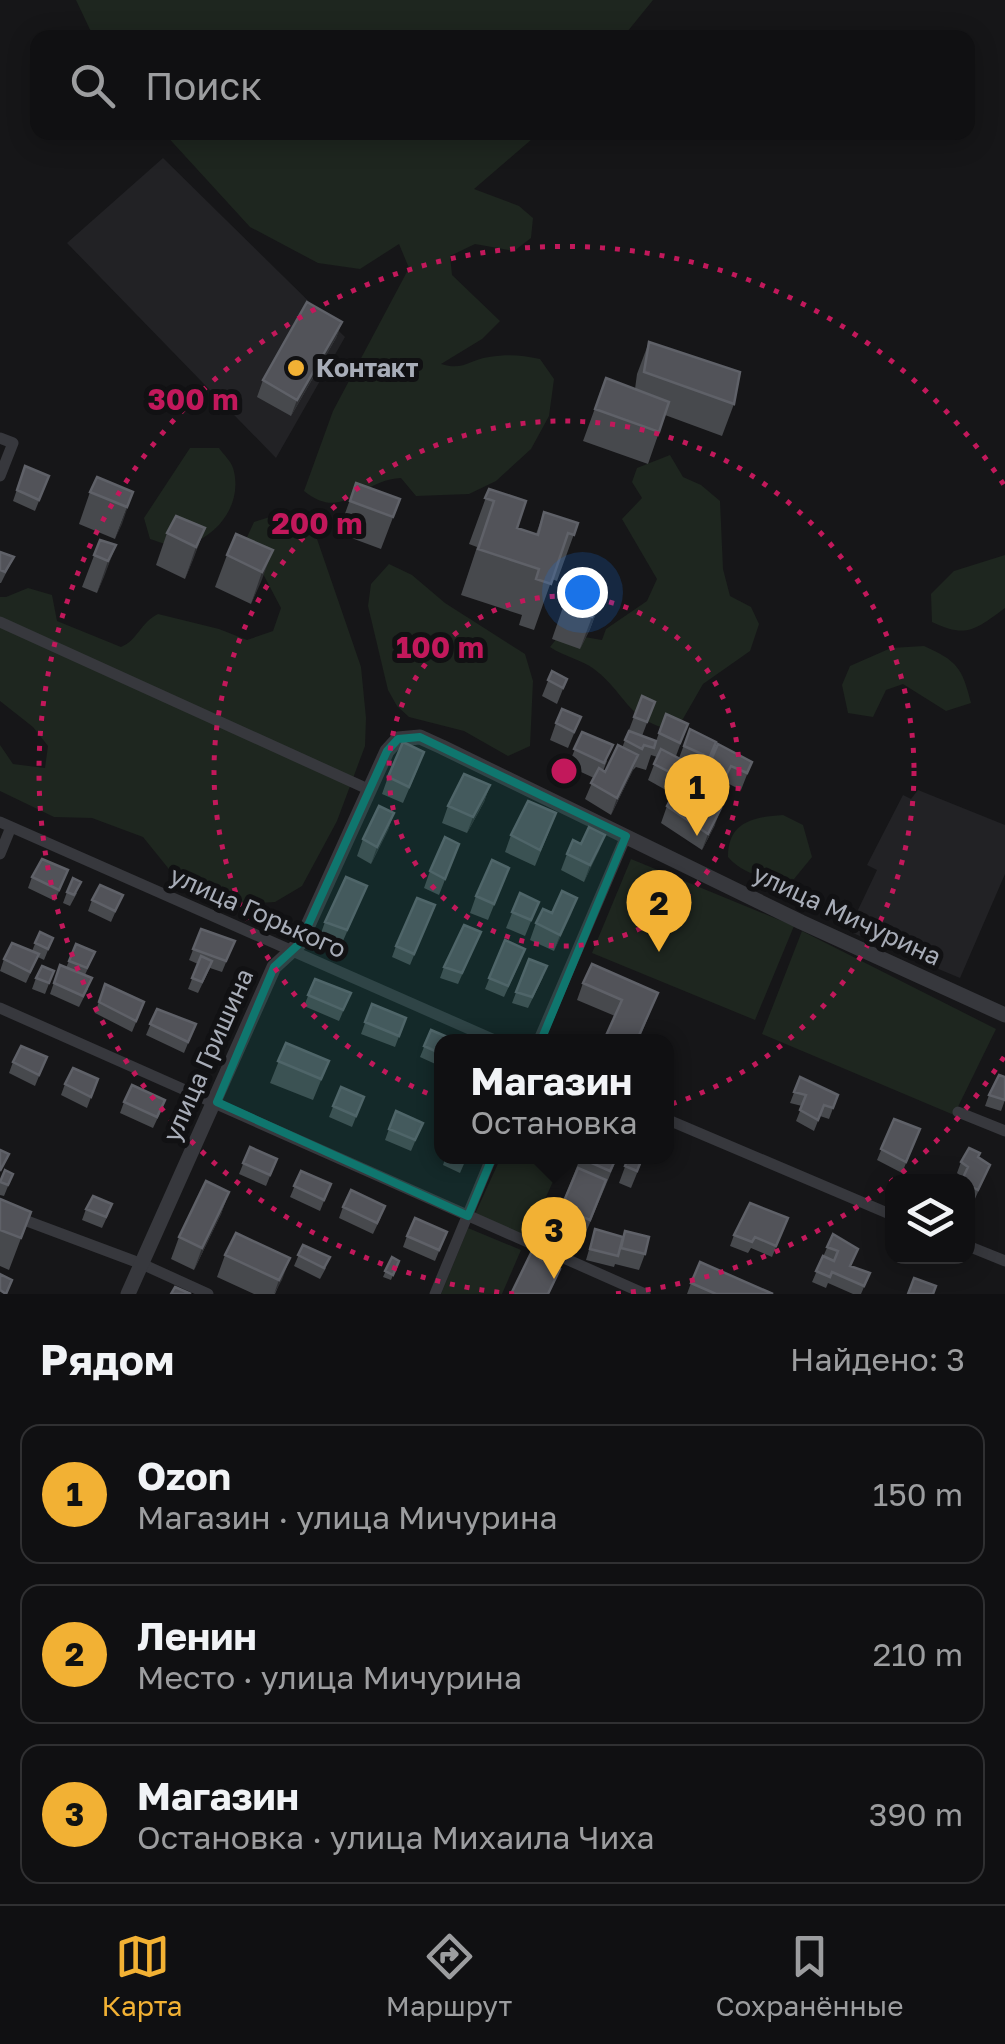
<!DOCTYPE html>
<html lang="ru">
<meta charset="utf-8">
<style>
body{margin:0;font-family:"Golos Text",sans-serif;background:#19191b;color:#f1f3f6}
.controls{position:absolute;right:30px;bottom:30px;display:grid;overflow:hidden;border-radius:20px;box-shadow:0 5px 25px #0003}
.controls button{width:90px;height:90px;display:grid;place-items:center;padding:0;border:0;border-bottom:2px solid #303032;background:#101012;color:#f1f3f6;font:50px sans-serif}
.you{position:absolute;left:582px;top:592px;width:35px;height:35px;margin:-25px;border:8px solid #fff;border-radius:50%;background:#1a73e8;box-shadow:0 0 0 15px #1a73e833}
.badge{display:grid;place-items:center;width:65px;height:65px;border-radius:50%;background:#f2b134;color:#111;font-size:32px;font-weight:700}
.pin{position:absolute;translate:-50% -82px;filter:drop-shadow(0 2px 5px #0008)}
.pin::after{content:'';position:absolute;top:52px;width:35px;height:30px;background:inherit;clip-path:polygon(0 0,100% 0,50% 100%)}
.popup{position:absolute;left:434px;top:1034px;width:240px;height:130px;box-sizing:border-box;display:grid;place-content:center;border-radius:20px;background:#101012;filter:drop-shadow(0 2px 8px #0005);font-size:32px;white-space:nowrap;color:#9c9d9f}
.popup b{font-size:38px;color:#f1f3f6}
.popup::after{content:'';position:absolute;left:50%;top:100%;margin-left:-20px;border:20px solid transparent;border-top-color:#101012}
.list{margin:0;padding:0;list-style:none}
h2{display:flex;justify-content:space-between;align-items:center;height:130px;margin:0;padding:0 40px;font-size:42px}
h2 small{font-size:32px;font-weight:400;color:#9c9d9f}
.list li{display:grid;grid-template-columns:65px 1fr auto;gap:30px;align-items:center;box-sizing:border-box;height:140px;margin:0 20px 20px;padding:0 20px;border:2px solid #303032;border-radius:20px}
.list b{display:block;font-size:38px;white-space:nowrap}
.list p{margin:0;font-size:32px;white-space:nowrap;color:#9c9d9f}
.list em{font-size:32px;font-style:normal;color:#9c9d9f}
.icon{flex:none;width:55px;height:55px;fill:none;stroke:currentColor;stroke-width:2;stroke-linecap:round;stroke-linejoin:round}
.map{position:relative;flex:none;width:1005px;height:1294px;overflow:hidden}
.search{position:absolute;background:#101012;box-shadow:0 5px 25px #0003;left:30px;right:30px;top:30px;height:110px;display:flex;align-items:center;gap:25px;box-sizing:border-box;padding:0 35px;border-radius:20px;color:#9c9d9f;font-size:38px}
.sheet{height:610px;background:#101012}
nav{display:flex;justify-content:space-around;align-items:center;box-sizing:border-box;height:140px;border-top:2px solid #303032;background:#101012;font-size:28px;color:#9c9d9f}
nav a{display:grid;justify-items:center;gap:5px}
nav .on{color:#f2b134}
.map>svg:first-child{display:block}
.built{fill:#222225}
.green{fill:#1e261f}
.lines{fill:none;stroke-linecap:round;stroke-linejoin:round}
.minor{stroke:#37383d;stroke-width:11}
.tertiary{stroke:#37383d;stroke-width:15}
.wall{fill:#47494d;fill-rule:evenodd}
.shaded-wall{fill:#2f3033}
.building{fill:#525359;stroke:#5f6168;stroke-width:2.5}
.marked{fill:#0f766e;fill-opacity:0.2;stroke:#0f766e;stroke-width:8;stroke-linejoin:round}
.ring{fill:none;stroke:#c2185b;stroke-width:5;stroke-dasharray:5 10}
.poi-dot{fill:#f2b134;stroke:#111113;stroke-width:4}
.labels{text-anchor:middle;stroke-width:10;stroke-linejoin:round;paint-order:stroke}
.poi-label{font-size:25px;font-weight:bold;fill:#a8adb8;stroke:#111113;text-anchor:start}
.street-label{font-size:25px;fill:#a8adb8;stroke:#111113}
.centre{fill:#c2185b;stroke:#111113;stroke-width:5}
.ring-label{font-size:30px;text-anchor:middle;font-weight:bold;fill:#c2185b;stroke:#111113;stroke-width:10;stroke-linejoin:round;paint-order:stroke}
</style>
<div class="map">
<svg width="1005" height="1294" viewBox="0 0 1005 1294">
<rect width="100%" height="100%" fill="#161618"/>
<path class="built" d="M163,158L345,337L276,458L67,243Z
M918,790L1005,825V874L960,978L848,931L877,870L867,865L903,795L911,799Z"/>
<path class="green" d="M76,0H653L623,37L94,38Z
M164,133H539L474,189L519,206L533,218L531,238L514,251L475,244L450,256L452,275L500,321L482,339L441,364C464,371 468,360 489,357C508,354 522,355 540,359L554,379L549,416L531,449L496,481L469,494L416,496L401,478C359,480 344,523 304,491L333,411L409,268L399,244L360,269L318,263L250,227Z
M190,448H219C223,454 231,461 233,468C244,504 216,540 181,546C172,547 159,542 150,539L144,518Z
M670,455L683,477L701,485L720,501L723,569L730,596L751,607L759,624L750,651L703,684L676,731C626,721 628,695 594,669C582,660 563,656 550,647L561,633L602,640L606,629L647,601L657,579L622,519L642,498L632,482L637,468Z
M282,513L305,521L316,536L361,667L366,718L365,746L337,821L302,886L275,902L241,904L206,896L181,884L143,837L92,818L54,817L0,791V745L13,764L45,768L48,746L33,727L0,701V597H6L28,588L52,595L57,621L121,647C138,640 140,623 158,614L219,629L247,640L273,631L281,608L261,570L243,546L254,522Z
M1005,555V608C976,629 967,639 932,622L931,594L954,571Z
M389,564L412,575L445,603L525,654L533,681L530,746L508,756L464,731L409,717L397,706L388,690L368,606L371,584Z
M924,646C957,661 962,667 971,703L946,711L903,684L886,690L873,717L848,713L842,685L850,666L891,648Z
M783,815L803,825L812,857L794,879C767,878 746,877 728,857C728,822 753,817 783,815Z
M631,859L794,926L755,1020L592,953Z
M802,931L996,1029L954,1115L762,1034Z
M501,1157H564L528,1237L475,1214Z
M468,1228L521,1250L502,1294H441Z"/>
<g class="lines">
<path class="minor" d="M0,438L13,443L0,476
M0,622L370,790
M0,822L499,1042
M0,854L11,827
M0,1008L645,1294
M538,1042L626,836
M958,1112L1005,1131
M666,1119L892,1215
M0,1211L142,1264L208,1294
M968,1246L1005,1261
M435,1294L492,1156"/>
<path class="tertiary" d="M128,1294L274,967L300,943L387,751L398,739L420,737L442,747L801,922L1005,1015"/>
</g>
<path class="wall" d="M342,322L336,338L291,416L257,397L263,380Z
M649,342L734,404L722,436L665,415L648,464L583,441L606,378L635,389L637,374Z
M25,466L49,476L35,511L13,501Z
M356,483L400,499L381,549L338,533Z
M489,489L517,528L536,534L544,512L578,523L557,581L552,579L534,630L519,625L522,615L461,595L477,547L469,544Z
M90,492H133L115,539L79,524Z
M205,528L185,579L156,565L167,533Z
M100,540L116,545L97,593L82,587Z
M273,550L251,604L215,587L227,555Z
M0,552L14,557L1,583H0Z
M602,597L590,629L580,649L552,639L563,607Z
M552,671L567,679L557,704L542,696Z
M642,696L655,702L642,736L656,741L666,714L688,724L676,756L679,758L690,729L716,742L705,771L706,772L718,744L752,762L741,790L725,782L719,794L717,792L712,803L715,825L702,850L661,823L667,806L682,785L689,768L685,765L673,794L648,780L657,757L651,755L646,770L636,767L633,770L611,815L585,799L594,778L568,766L582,732L607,761L603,771L605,772L622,748ZM704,784L708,787L703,798L699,795Z
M581,717L568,748L550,740L556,723Z
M418,768L403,803L382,794L388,777Z
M490,785L484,802L467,833L442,823L448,806Z
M394,813L388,830L371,864L357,856L363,839Z
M550,829L535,866L505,852L511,835Z
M605,835L584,882L561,870L567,854L581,844Z
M459,844L439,895L424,888L430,871Z
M509,868L488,920L470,913L476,896Z
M68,870L55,901L28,888L32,877Z
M367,886L343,941L321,933L325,922Z
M67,892L77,893L70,906L63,903Z
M520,893L539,902L525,936L506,928Z
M123,895L111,922L88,911L92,900Z
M577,898L554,951L530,940L536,923Z
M435,905L410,965L392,957L396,946Z
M201,929L235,941L222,972L210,968L198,993L188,989L198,964L189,960Z
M40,932L53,938L44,960L38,957L26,983L0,971L4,959L32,951Z
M481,932L458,984L440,978L444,967Z
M505,940L521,960L504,997L485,989Z
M76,944L95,952L85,975L88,989L79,1007L50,994L60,965L66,968Z
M529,959L543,977L528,1008L512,1003Z
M54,971L45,994L32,989L36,978Z
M315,979L351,993L339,1021L304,1006Z
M583,983L658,993L638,1042H604L615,1016L577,1000Z
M105,984L140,1013L132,1032L95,1013Z
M372,1004L406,1018L395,1047L361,1034Z
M157,1009L196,1024L184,1053L146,1035Z
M431,1030L442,1042V1067L420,1057Z
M286,1043L329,1061L313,1100L270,1083Z
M47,1057L35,1086L9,1073L13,1062Z
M800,1077L838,1095L829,1119L820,1116L814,1131L796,1121L802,1106L790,1103Z
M98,1079L87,1108L61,1095L65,1084Z
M341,1087L364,1097L352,1127L329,1117Z
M989,1095L1005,1100L1001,1111L985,1106Z
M124,1102L161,1111L153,1128L120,1113Z
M894,1119L920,1129L902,1173L877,1160Z
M423,1123L411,1151L385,1140L389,1129Z
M250,1147L277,1159L266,1186L239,1174Z
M446,1156H480L478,1162L467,1157L460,1173L443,1165Z
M581,1156H618L584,1237L572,1232L563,1252L546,1245Z
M629,1156H644L631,1188L619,1183Z
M978,1158L990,1165L974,1201L968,1198V1182L957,1173L961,1162Z
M301,1171L331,1184L320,1211L290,1197Z
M13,1174L4,1196L0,1195V1181Z
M229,1192L221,1214L194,1270L171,1259L179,1237Z
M0,1199L31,1212L9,1270L0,1266Z
M343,1207L381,1217L373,1234L339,1218Z
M86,1209L108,1215L102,1228L82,1220Z
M788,1218L772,1257L751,1248L748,1253L730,1246L734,1235Z
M595,1229L645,1254L639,1270L615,1264L614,1267L586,1260Z
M447,1232L435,1261L403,1247L407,1236Z
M833,1234L851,1266L870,1273L861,1294H853L828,1283L826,1288L812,1282Z
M303,1245L326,1268L320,1279L294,1266Z
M225,1255L290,1258L275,1294H254L217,1277Z
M392,1257L399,1261L391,1280L383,1277Z
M691,1283L773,1294H687Z"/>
<path class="shaded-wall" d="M342,322L336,338L291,416L297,400Z
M133,492L122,524L115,539L127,507Z
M205,528L193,560L185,579L196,547Z
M116,545L104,577L97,593L108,561Z
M273,550L261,582L251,604L262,572Z
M602,597L590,629L580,649L592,617Z
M638,755L632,772L611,815L617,798Z
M490,785L484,802L467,833L473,817Z
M721,808L715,825L702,850L708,834Z
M394,813L388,830L371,864L377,847Z
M605,835L599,851L584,882L590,865Z
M577,898L571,915L554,951L560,935Z
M229,1192L221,1214L194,1270L202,1248Z
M290,1258L282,1280L274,1294L279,1280Z"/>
<path class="building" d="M307,302L342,322L297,400L263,380Z
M649,342L740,372L734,404L644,372Z
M606,378L669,402L659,432L595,409Z
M25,466L49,476L39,500L17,490Z
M97,477L133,492L127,507L90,492Z
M356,483L400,499L393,517L350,501Z
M489,489L526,501L517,528L538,535L544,512L578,523L574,535L568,533L551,584L536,579L539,569L478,549L494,501L485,498Z
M176,516L205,528L196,547L167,533Z
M236,534L273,550L262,572L227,555Z
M100,540L116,545L108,561L94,555Z
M0,552L14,557L5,572L0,570Z
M572,587L602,597L592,617L563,607Z
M552,671L567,679L563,688L548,680Z
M642,696L655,702L647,722L634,717Z
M562,709L581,717L574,732L556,723Z
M666,714L688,724L680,743L659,733Z
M690,729L716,742L706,766L701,763L704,755L684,746Z
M629,731L656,741L654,748L644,745L642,749L625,740Z
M582,732L613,745L604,763L574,749Z
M403,742L424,752L409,787L388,777Z
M718,744L752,762L747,773L731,766L725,777L708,767Z
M618,745L638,755L617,798L591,783L599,768L605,772Z
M661,749L686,762L679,777L654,764Z
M691,764L708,773L702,786L685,778Z
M464,774L490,785L473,817L448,806Z
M714,774L722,778L715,794L706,790Z
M679,783L721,808L708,834L667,806Z
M528,801L556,813L540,850L511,835Z
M379,806L394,813L377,847L363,839Z
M589,827L605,835L590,865L567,854L573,840L581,844Z
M445,837L459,844L445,879L430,871Z
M42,859L68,870L59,890L32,877Z
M492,860L509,868L494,904L476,896Z
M346,877L367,886L347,930L325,922Z
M73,878L81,882L74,895L67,892Z
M100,885L123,895L115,911L92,900Z
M562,891L577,898L560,935L536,923L543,909L552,913Z
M520,893L539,902L531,920L512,912Z
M417,898L435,905L414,954L396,946Z
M464,925L481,932L462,973L444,967Z
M201,929L235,941L226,961L193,949Z
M40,932L53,938L48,949L35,943Z
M505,940L525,949L508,986L489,978Z
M12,943L39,954L30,972L4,959Z
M76,944L95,952L87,968L69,961Z
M201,956L212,961L202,982L192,978Z
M529,959L547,966L532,997L516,992Z
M592,964L658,993L636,1042L604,1040L622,1000L583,983Z
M60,965L92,978L83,996L54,983Z
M42,966L54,971L49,983L36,978Z
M315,979L351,993L343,1010L308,995Z
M105,984L144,1002L136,1021L99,1002Z
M372,1004L406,1018L399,1036L365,1022Z
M157,1009L196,1024L188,1042L150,1024Z
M431,1030L459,1042H442V1054L424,1046Z
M286,1043L329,1061L321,1079L278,1061Z
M21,1046L47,1057L39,1075L13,1062Z
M73,1068L98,1079L91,1097L65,1084Z
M999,1075L1005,1077V1100L989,1095Z
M800,1077L838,1095L833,1108L824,1105L818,1120L800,1110L806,1095L794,1092Z
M132,1085L165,1100L157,1117L124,1102Z
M341,1087L364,1097L356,1116L333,1106Z
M396,1111L423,1123L415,1140L389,1129Z
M894,1119L920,1129L906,1162L881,1149Z
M250,1147L277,1159L270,1175L243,1163Z
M969,1148L980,1153L978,1157L990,1165L978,1190L968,1186V1182H961L968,1167L961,1162Z
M0,1150L9,1154L0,1171Z
M452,1156H466L464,1162Z
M581,1156H617L610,1171L580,1158Z
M629,1156H643L637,1171L625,1166Z
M578,1168L606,1180L590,1220L561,1208Z
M5,1170L13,1174L8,1185L0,1182Z
M301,1171L331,1184L324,1200L294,1186Z
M206,1181L229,1192L202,1248L179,1237Z
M351,1190L385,1206L377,1223L343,1207Z
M93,1196L112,1204L106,1217L86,1209Z
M0,1199L31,1212L21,1238L0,1230Z
M750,1203L788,1218L776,1246L755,1237L752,1242L734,1235Z
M559,1214L576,1221L567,1241L550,1234Z
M415,1218L447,1232L439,1250L407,1236Z
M595,1229L623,1237L618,1256L590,1249Z
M625,1231L649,1237L645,1254L621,1248Z
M236,1233L290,1258L279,1280L225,1255Z
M833,1234L858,1249L850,1266L870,1273L864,1286L832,1272L830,1277L816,1271L823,1256L834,1261L838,1251L827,1247Z
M303,1245L330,1257L324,1268L298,1255Z
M533,1249L542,1253L540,1259L560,1269L548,1294H511Z
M392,1257L399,1261L393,1275L385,1271Z
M700,1262L773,1294H716L691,1283Z
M0,1274L12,1280L6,1294L0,1290Z
M914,1278L936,1286L933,1294H908Z
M175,1287L191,1294H171Z"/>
<path class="marked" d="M420,737L626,836L468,1216L217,1102L274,967L300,943L387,751L398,739Z"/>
<g class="ring">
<circle cx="564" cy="771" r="175"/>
<circle cx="564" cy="771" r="350"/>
<path d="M1004 1057A525 525 0 0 1 614 1294M514 1294A525 525 0 1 1 1004 485"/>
</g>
<circle class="poi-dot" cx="296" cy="368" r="10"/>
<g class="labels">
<g class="poi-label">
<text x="316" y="377">Контакт</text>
</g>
<g class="street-label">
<text transform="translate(258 912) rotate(24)" y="9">улица Горького</text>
<text transform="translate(847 915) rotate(25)" y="9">улица Мичурина</text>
<text transform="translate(208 1055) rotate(-66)" y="9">улица Гришина</text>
</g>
</g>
<circle cx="564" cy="771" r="15" class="centre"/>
<g class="ring-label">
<text x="193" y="410">300 m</text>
<text x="317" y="534">200 m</text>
<text x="440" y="658">100 m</text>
</g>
</svg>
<div class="controls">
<button><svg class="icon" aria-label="layers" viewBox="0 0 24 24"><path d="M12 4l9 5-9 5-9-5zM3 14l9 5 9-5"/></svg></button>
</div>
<div class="you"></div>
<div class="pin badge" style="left:697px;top:836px">1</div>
<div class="pin badge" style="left:659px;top:952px">2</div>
<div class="pin badge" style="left:554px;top:1279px">3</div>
<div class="popup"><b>Магазин</b>Остановка</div>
<div class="search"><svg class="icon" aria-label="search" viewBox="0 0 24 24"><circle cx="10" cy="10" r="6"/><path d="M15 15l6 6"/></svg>Поиск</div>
</div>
<section class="sheet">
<h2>Рядом<small>Найдено: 3</small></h2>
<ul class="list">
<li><span class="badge">1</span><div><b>Ozon</b><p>Магазин · улица Мичурина</p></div><em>150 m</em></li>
<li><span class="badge">2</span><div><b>Ленин</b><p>Место · улица Мичурина</p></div><em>210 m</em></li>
<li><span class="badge">3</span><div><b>Магазин</b><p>Остановка · улица Михаила Чиха</p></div><em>390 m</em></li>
</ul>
</section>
<nav>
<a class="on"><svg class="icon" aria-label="map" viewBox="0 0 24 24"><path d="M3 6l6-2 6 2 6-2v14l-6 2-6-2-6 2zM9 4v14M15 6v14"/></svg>Карта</a>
<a><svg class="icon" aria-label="directions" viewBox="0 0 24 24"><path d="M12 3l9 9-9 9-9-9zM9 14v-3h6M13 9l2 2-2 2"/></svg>Маршрут</a>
<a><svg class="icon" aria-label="saved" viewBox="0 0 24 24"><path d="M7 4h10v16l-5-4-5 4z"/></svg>Сохранённые</a>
</nav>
